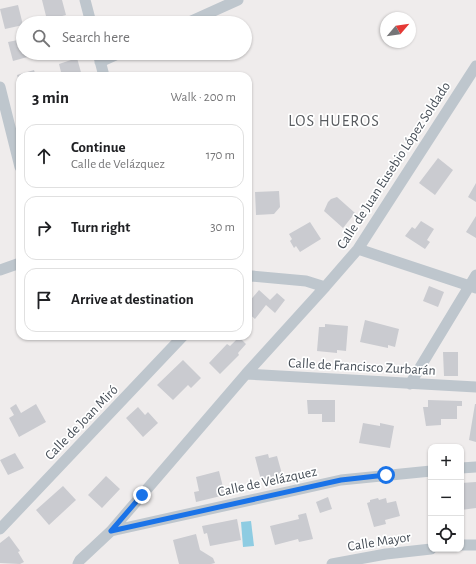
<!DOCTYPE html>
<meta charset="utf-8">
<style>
body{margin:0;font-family:"Alegreya Sans",sans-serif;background:#f6f6f6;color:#202124}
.controls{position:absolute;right:12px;bottom:12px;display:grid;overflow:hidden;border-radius:8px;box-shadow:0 1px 3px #0004}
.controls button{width:36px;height:36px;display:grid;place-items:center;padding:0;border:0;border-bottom:1px solid #e0e0e0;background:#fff;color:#202124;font:20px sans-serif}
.compass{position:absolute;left:380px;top:12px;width:36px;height:36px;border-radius:50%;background:#fff;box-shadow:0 1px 3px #0004;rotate:61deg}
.stop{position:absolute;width:12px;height:12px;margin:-9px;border:3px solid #1a73e8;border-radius:50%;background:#fff}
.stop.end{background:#1a73e8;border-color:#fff;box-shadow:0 1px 4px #0008}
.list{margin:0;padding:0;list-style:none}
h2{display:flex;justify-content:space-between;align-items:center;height:52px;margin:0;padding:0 16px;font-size:17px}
h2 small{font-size:13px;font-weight:400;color:#757577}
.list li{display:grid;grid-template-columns:26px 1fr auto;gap:12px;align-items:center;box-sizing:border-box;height:64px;margin:0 8px 8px;padding:0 8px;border:1px solid #e0e0e0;border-radius:12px}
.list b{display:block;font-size:15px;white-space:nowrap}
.list p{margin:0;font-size:13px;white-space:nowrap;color:#757577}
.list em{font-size:13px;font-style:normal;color:#757577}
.icon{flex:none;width:22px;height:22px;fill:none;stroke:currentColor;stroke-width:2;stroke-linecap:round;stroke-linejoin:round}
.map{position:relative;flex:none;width:476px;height:564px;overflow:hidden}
.search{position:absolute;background:#fff;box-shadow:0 1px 3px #0004;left:16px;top:16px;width:236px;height:44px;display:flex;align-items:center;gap:10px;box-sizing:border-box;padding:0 14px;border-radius:22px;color:#757577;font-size:15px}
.panel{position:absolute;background:#fff;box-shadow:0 1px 3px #0004;left:16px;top:72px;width:236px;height:268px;border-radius:12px}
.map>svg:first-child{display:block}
.water{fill:#8ecce2}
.building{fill:#cacbd0}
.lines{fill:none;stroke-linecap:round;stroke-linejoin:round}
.minor{stroke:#bec6cd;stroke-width:11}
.route{stroke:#1a73e8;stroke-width:5}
.labels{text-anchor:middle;stroke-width:3.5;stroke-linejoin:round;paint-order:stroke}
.street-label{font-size:14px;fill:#464e57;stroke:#fff}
.quarter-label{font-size:16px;letter-spacing:1px;fill:#595c60;stroke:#fff}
</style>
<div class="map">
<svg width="476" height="564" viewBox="0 0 476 564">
<rect width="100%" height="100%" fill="#efecec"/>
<path class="water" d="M251,521L254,546L243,547L241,522Z"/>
<path class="building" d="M42,0H62L66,15L47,20Z
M18,5L23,25L5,29L0,9Z
M23,39V53H30L31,56L13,61L8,42Z
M77,58L82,76H62L59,64Z
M34,70L36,76H20V86L17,75Z
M438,158L453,170L435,195L419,183Z
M476,183V202L468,197Z
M279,191L280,207L274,214L256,215L255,192Z
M337,197L355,213L343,228L324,211L328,202L331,199Z
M476,216V238L466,232Z
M421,221L434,229L427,240L430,242L425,249L405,236L412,227L415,229Z
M310,222L321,239L300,252L296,246L294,248L290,241L292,239L289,234Z
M429,286L444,292L438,307L423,301Z
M259,290L270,300L277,293L285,300L275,313L266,305L255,319L248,313V303Z
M365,320L399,329L395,347L388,345V348L360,342Z
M325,324L348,326L346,351L337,350V353L317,351L319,327H325Z
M239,337L246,344L238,353L239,355L220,374L209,363L227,344L230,346Z
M443,352H458V376H444Z
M183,360L201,378L191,388L188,385L173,400L157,385Z
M307,400H335V422H322V414H308Z
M428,400L462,401V406H457V419H441V425L426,426L423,407H428Z
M16,404L21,413L36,404L46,422L19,437L9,418L14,415L10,408Z
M475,404H476V442L469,440Z
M138,407L145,415L148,412L158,423L143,437L126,418Z
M363,423L380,426V423L394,426L390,448L359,443Z
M15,453L24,468L8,475L0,460Z
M268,454L269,458L277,456L282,474L261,480L255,457Z
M219,471L225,495L196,502L194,492L199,491L196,477Z
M106,476L120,489L102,508L88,495Z
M476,482V508L461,510V483Z
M63,486L76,500L49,525L36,510Z
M328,497L332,509L320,513L316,502Z
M378,498L379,500L386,498L387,503L396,501L400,516L385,520L386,524L374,527L367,503L370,502V500Z
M306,513L313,539L299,542L298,539L275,545L270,526L299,519L298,515Z
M237,519L241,540L210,546L207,533L204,534L202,526Z
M196,534L200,550L213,558L215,563L211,564H179L173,540Z
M9,536L20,551L18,552L24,562L20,564L0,563V543Z"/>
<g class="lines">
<path class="minor" d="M85,0L91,23
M187,23L238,0
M98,53L104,76
M100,62L120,53
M0,87L20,167
M358,249L476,288
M0,270L20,263
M248,277L252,276L306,281L325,287
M246,374L476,387
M410,384L476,275
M461,468L476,467
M0,529L183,336
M111,531L341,480L431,471
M461,545H476
M78,564L80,560L111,531L246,374L325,287L358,249L476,66
M332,564L386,554L431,549"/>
</g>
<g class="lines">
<path class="route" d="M142,495L111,531L341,480L386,475"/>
</g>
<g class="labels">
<g class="street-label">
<text transform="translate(393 165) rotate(-57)" y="5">Calle de Juan Eusebio López Soldado</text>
<text transform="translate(362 366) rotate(3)" y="5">Calle de Francisco Zurbarán</text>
<text transform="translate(81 422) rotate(-46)" y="5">Calle de Joan Miró</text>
<text transform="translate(267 481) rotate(-12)" y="5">Calle de Velázquez</text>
<text transform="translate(379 541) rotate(-9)" y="5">Calle Mayor</text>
</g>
<g class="quarter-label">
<text x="334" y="126">LOS HUEROS</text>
</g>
</g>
</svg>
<div class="controls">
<button>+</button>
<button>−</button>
<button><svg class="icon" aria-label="locate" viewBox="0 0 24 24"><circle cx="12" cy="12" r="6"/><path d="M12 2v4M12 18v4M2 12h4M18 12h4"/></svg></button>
</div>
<svg class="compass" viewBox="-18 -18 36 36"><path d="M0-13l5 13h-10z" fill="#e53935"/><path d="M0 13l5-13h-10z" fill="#757577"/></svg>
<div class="stop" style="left:386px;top:475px"></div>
<div class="stop end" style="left:142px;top:495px"></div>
<div class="search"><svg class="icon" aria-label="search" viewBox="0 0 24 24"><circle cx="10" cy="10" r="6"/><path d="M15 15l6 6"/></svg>Search here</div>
<section class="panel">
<h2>3 min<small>Walk · 200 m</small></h2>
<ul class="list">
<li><svg class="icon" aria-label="ahead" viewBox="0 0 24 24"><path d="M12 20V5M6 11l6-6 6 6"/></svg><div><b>Continue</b><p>Calle de Velázquez</p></div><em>170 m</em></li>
<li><svg class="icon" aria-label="right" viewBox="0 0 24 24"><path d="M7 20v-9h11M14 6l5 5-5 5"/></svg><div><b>Turn right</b></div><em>30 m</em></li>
<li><svg class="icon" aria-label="arrive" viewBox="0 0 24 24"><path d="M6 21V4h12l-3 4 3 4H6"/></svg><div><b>Arrive at destination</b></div></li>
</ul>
</section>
</div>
